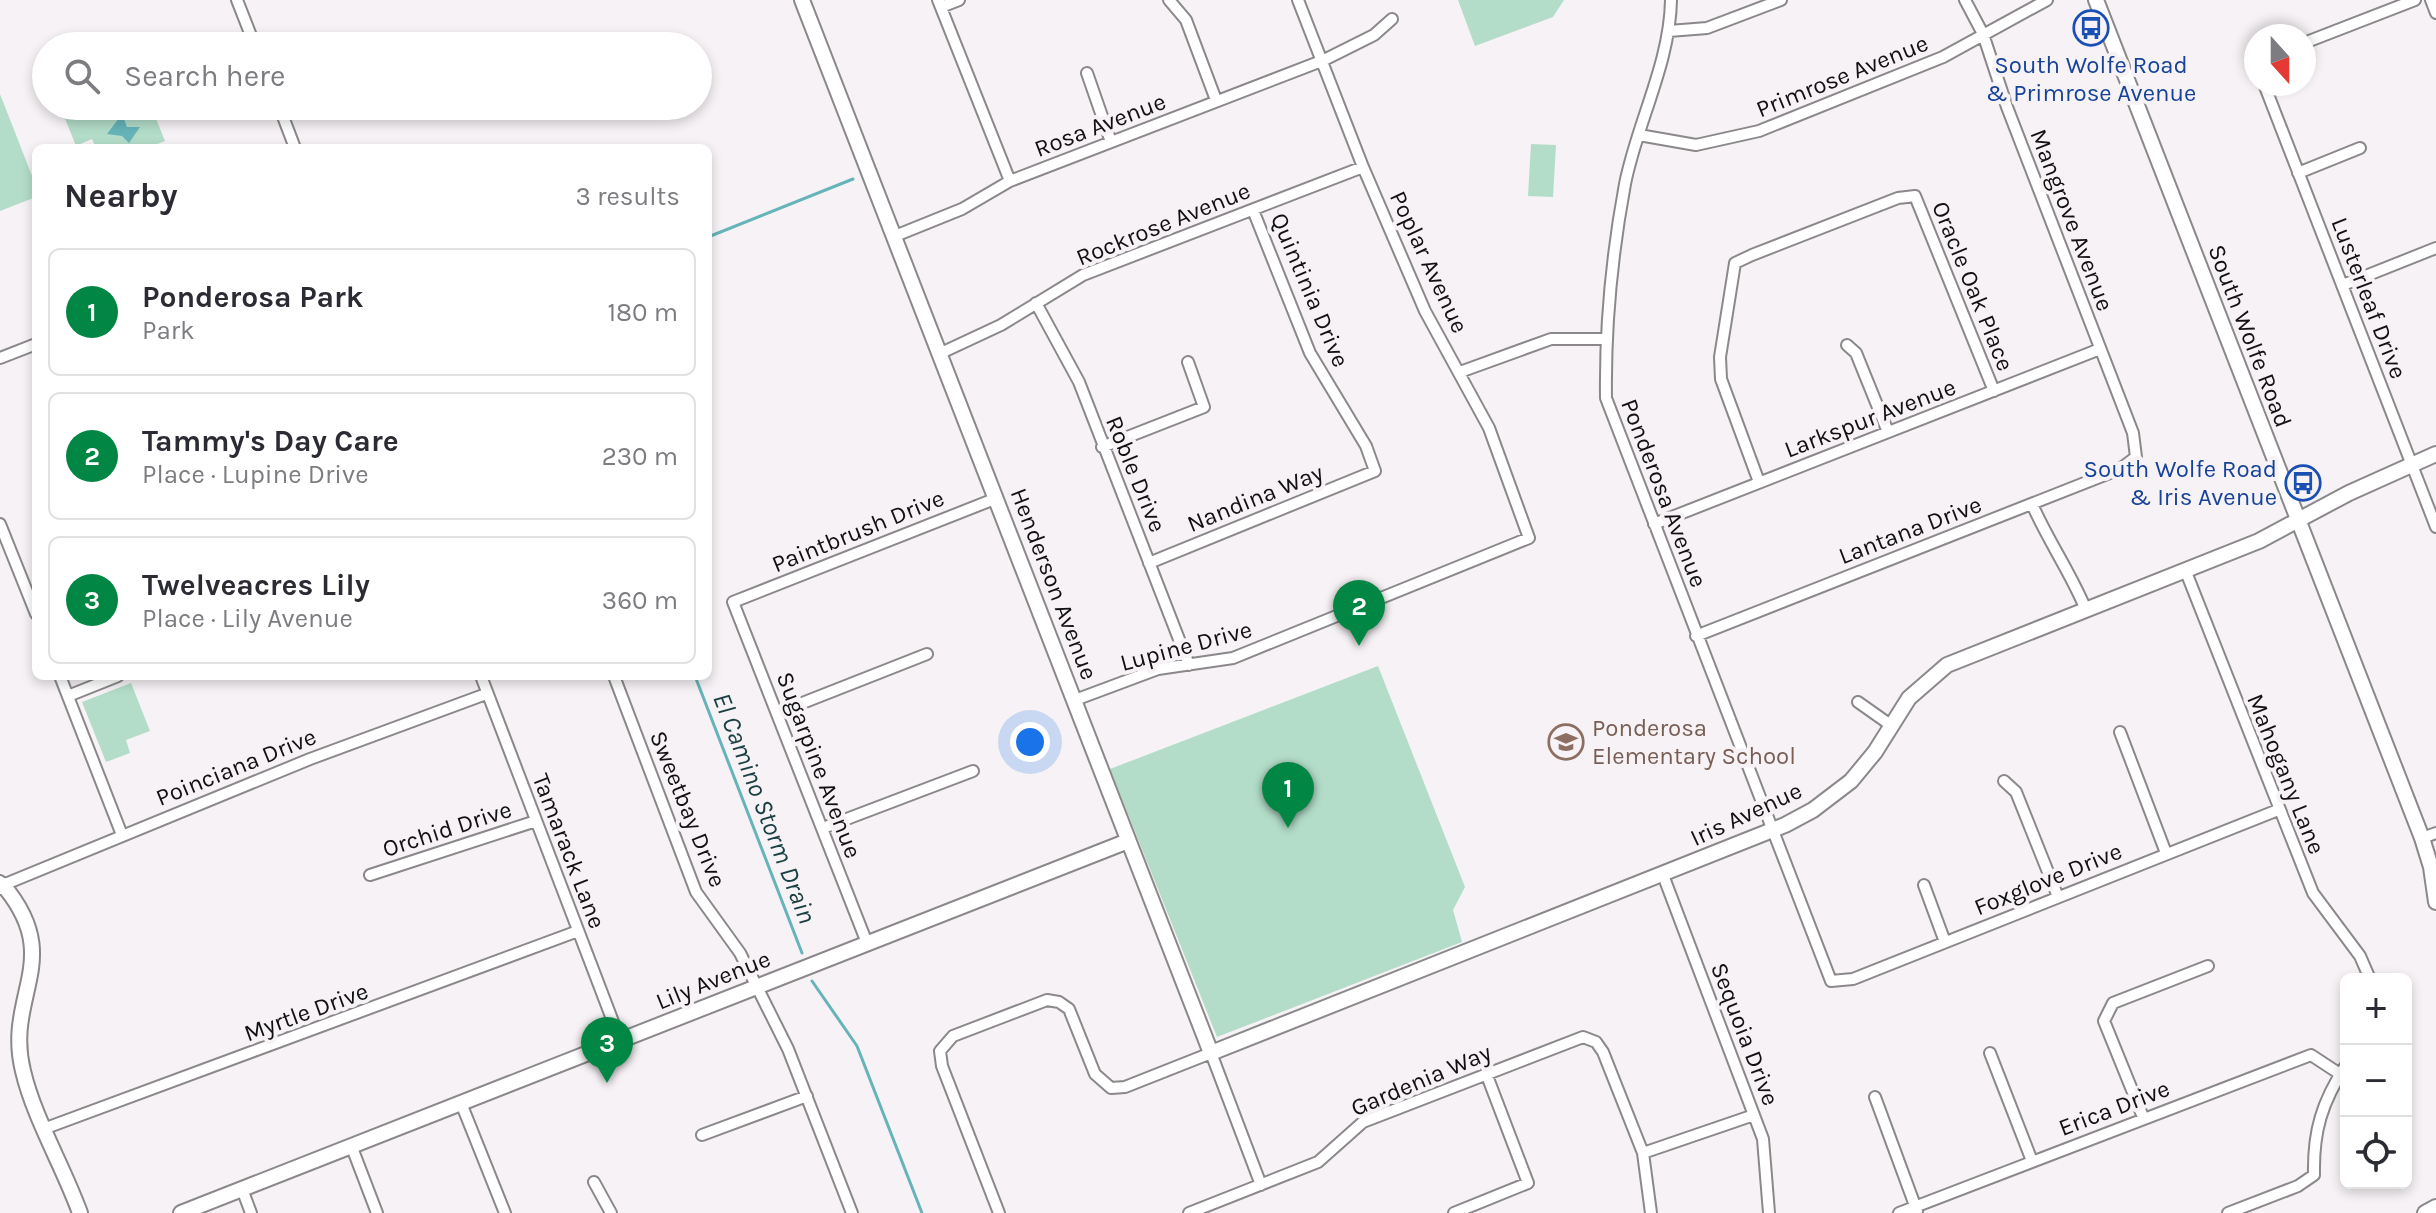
<!DOCTYPE html>
<meta charset="utf-8">
<style>
body{margin:0;font-family:Karla,sans-serif;background:#f2f2f3;color:#2b2b33}
.controls{position:absolute;right:24px;bottom:24px;display:grid;overflow:hidden;border-radius:12px;box-shadow:0 4px 12px #0003}
.controls button{width:72px;height:72px;display:grid;place-items:center;padding:0;border:0;border-bottom:2px solid #e1e1e2;background:#fff;color:#2b2b33;font:40px sans-serif}
.compass{position:absolute;left:2244px;top:24px;width:72px;height:72px;border-radius:50%;background:#fff;box-shadow:0 4px 12px #0003;rotate:159deg}
.you{position:absolute;left:1030px;top:742px;width:28px;height:28px;margin:-20px;border:6px solid #fff;border-radius:50%;background:#1a73e8;box-shadow:0 0 0 12px #1a73e833}
.badge{display:grid;place-items:center;width:52px;height:52px;border-radius:50%;background:#018743;color:#fff;font-size:26px;font-weight:700}
.pin{position:absolute;translate:-50% -66px;filter:drop-shadow(0 2px 4px #0008)}
.pin::after{content:'';position:absolute;top:42px;width:28px;height:24px;background:inherit;clip-path:polygon(0 0,100% 0,50% 100%)}
.list{margin:0;padding:0;list-style:none}
h2{display:flex;justify-content:space-between;align-items:center;height:104px;margin:0;padding:0 32px;font-size:34px}
h2 small{font-size:26px;font-weight:400;color:#7c7c81}
.list li{display:grid;grid-template-columns:52px 1fr auto;gap:24px;align-items:center;box-sizing:border-box;height:128px;margin:0 16px 16px;padding:0 16px;border:2px solid #e1e1e2;border-radius:12px}
.list b{display:block;font-size:30px;white-space:nowrap}
.list p{margin:0;font-size:26px;white-space:nowrap;color:#7c7c81}
.list em{font-size:26px;font-style:normal;color:#7c7c81}
.icon{flex:none;width:44px;height:44px;fill:none;stroke:currentColor;stroke-width:2;stroke-linecap:round;stroke-linejoin:round}
.map{position:relative;flex:none;width:2436px;height:1213px;overflow:hidden}
.search{position:absolute;background:#fff;box-shadow:0 4px 12px #0003;left:32px;top:32px;width:680px;height:88px;display:flex;align-items:center;gap:20px;box-sizing:border-box;padding:0 28px;border-radius:44px;color:#7c7c81;font-size:30px}
.panel{position:absolute;background:#fff;box-shadow:0 4px 12px #0003;left:32px;top:144px;width:680px;height:536px;border-radius:12px}
.map>svg:first-child{display:block}
.green{fill:#b3ddc9}
.water{fill:#66b4b9}
.lines{fill:none;stroke-linecap:round;stroke-linejoin:round}
.stream{stroke:#66b4b9;stroke-width:3}
.minor-casing{stroke:#8b888b;stroke-width:14}
.tertiary-casing{stroke:#8b888b;stroke-width:18}
.secondary-casing{stroke:#8b888b;stroke-width:18}
.minor{stroke:#fff;stroke-width:10}
.tertiary{stroke:#fff;stroke-width:14}
.secondary{stroke:#fff;stroke-width:14}
.labels{text-anchor:middle;stroke-width:8;stroke-linejoin:round;paint-order:stroke}
.transit-label{font-size:24px;fill:#164399;stroke:#f6f2f5}
.street-label{font-size:24px;fill:#121112;stroke:#f6f2f5}
.education-label{font-size:24px;fill:#785e54;stroke:#f6f2f5;text-anchor:start}
.water-label{font-size:26px;font-style:italic;fill:#1a4043;stroke:#f6f2f5}
</style>
<div class="map">
<svg width="2436" height="1213" viewBox="0 0 2436 1213">
<rect width="100%" height="100%" fill="#f6f2f5"/>
<path class="green" d="M1458,0H1564L1553,17L1475,46Z
M0,94L36,186V197L0,211Z
M60,106H151L165,141L147,148H96L92,139L76,146Z
M1531,144L1556,145L1553,197L1528,196Z
M1378,666L1465,887L1453,910L1462,942L1217,1037L1110,769Z
M131,683L150,731L126,740L130,753L106,762L82,702Z"/>
<path class="water" d="M122,114L127,127H140L129,143L122,136L107,134Z"/>
<g class="lines">
<path class="stream" d="M708,237L853,179
M695,676L802,953
M812,981L857,1046L922,1213"/>
<defs>
<path id="minor" d="M237,0L255,46
M938,0L1010,181
M1169,0L1186,20L1216,100
M1671,0C1670,63 1637,123 1625,184C1612,254 1605,327 1606,398L1831,981L1853,979L2278,810
M2431,0L2436,13
M941,7L959,0
M1669,31L1707,28L1781,0
M2304,43L2415,0
M2256,62V64
M1087,73L1111,142
M2264,84L2436,527
M279,106L295,148
M1639,135L1696,145L1759,131L1943,57L2047,0
M2298,173L2360,148
M895,236L962,209L1010,181L1324,60L1374,35L1392,19
M2343,285L2436,248
M1036,303L1079,382L1189,665
M1847,345L1856,353L1888,432
M941,353L1001,325L1083,275L1363,167
M0,358L36,344
M1460,372L1551,339H1605
M1102,447L1204,407L1188,362
M1759,482L1721,379L1720,357L1735,263L1752,255L1898,198L1915,196L1994,391
M2032,504C2048,541 2071,573 2086,610
M0,524L36,614
M1654,524L2100,349
M1149,563L1375,471L1366,446L1310,353L1253,210
M2186,572L2313,893L2360,956L2370,979
M1696,636L2120,469L2136,457L2133,433L2007,107L1983,34L1965,0
M60,676L122,835
M481,676L620,1040
M614,676L696,892L740,953L788,1049L852,1213
M68,696L118,676
M1075,700L1158,669L1233,658L1529,538L1489,428L1425,311L1363,167L1298,0
M1858,702L1892,726
M777,713L927,654
M2120,732L2166,853
M2004,781L2016,792L2058,897
M823,828L973,771
M2422,838L2436,833
M370,875L536,821
M1663,875L1763,1139L1769,1213
M0,881L3,885L310,759L486,694
M1924,885L1945,942
M867,943L733,602L997,498
M1990,1053L2032,1161
M1875,1097L1917,1211
M461,1103L505,1213
M2143,1117L2104,1021L2113,1003L2208,966
M46,1128L578,931
M702,1135L807,1096
M351,1145L377,1213
M1643,1153L1754,1115
M594,1182L611,1213
M242,1189L251,1213
M999,1213L942,1066L940,1051L953,1036L1047,1000L1059,1002L1069,1009L1095,1074L1111,1088L1125,1087L1211,1053L1261,1185
M1189,1213L1318,1162L1363,1122L1583,1037L1596,1042L1603,1052L1643,1153L1651,1213
M1454,1213L1528,1183L1486,1073
M1899,1213L2311,1055L2340,1074
M2228,1213L2298,1186L2314,1175C2313,1131 2322,1102 2346,1065"/>
<path id="tertiary" d="M802,0L1211,1053L1785,825L1813,810L1851,781L1875,752L1909,698L1947,665L2259,541L2349,493L2436,454
M0,887L3,885C66,960 4,995 23,1071C34,1118 63,1166 80,1213
M181,1213L1128,841"/>
<path id="secondary" d="M2096,0L2422,838L2431,867L2436,902
M2425,1213L2436,1207"/>
</defs>
<use href="#minor" class="minor-casing"/>
<use href="#tertiary" class="tertiary-casing"/>
<use href="#secondary" class="secondary-casing"/>
<use href="#minor" class="minor"/>
<use href="#tertiary" class="tertiary"/>
<use href="#secondary" class="secondary"/>
</g>
<defs>
<symbol id="bus-ring" viewBox="-11 -11 22 22"><circle r="9.5" fill="#f6f2f5" stroke="#1a4fb4" stroke-width="1.5"/><path d="M-5-6H5V4H4V6H2V4H-2V6H-4V4H-5ZM-3.5-4V0h7V-4ZM-3.5 1.2v1.5H-2V1.2ZM2 1.2v1.5H3.5V1.2Z" fill="#1a4fb4"/></symbol>
<symbol id="school-ring" viewBox="-11 -11 22 22"><circle r="9.5" fill="#f6f2f5" stroke="#8d6e63" stroke-width="1.5"/><path d="M0-5L7-2L0 1L-7-2ZM-4 1L0 2.5L4 1V4Q0 6-4 4Z" fill="#8d6e63"/></symbol>
</defs>
<g fill-rule="evenodd">
<use href="#bus-ring" x="2071" y="8" width="40" height="40"/>
<use href="#bus-ring" x="2283" y="463" width="40" height="40"/>
<use href="#school-ring" x="1546" y="722" width="40" height="40"/>
</g>
<g class="labels">
<g class="transit-label">
<text x="2091" y="73">South Wolfe Road<tspan x="2091" dy="28">&amp; Primrose Avenue</tspan></text>
<text x="2277" y="477" text-anchor="end">South Wolfe Road<tspan x="2277" dy="28">&amp; Iris Avenue</tspan></text>
</g>
<g class="street-label">
<text transform="translate(1842 76) rotate(-22)" y="8">Primrose Avenue</text>
<text transform="translate(1100 125) rotate(-21)" y="8">Rosa Avenue</text>
<text transform="translate(2072 220) rotate(69)" y="8">Mangrove Avenue</text>
<text transform="translate(1163 224) rotate(-22)" y="8">Rockrose Avenue</text>
<text transform="translate(1429 262) rotate(65)" y="8">Poplar Avenue</text>
<text transform="translate(1973 286) rotate(68)" y="8">Oracle Oak Place</text>
<text transform="translate(1310 290) rotate(67)" y="8">Quintinia Drive</text>
<text transform="translate(2369 298) rotate(69)" y="8">Lusterleaf Drive</text>
<text transform="translate(2250 336) rotate(69)" y="8">South Wolfe Road</text>
<text transform="translate(1870 418) rotate(-21)" y="8">Larkspur Avenue</text>
<text transform="translate(1136 474) rotate(68)" y="8">Roble Drive</text>
<text transform="translate(1664 493) rotate(69)" y="8">Ponderosa Avenue</text>
<text transform="translate(1255 498) rotate(-22)" y="8">Nandina Way</text>
<text transform="translate(1910 530) rotate(-21)" y="8">Lantana Drive</text>
<text transform="translate(858 531) rotate(-22)" y="8">Paintbrush Drive</text>
<text transform="translate(1054 584) rotate(69)" y="8">Henderson Avenue</text>
<text transform="translate(1186 646) rotate(-15)" y="8">Lupine Drive</text>
<text transform="translate(819 765) rotate(69)" y="8">Sugarpine Avenue</text>
<text transform="translate(236 767) rotate(-22)" y="8">Poinciana Drive</text>
<text transform="translate(2286 774) rotate(68)" y="8">Mahogany Lane</text>
<text transform="translate(688 809) rotate(68)" y="8">Sweetbay Drive</text>
<text transform="translate(1746 814) rotate(-25)" y="8">Iris Avenue</text>
<text transform="translate(447 829) rotate(-18)" y="8">Orchid Drive</text>
<text transform="translate(569 851) rotate(69)" y="8">Tamarack Lane</text>
<text transform="translate(2048 879) rotate(-22)" y="8">Foxglove Drive</text>
<text transform="translate(713 980) rotate(-22)" y="8">Lily Avenue</text>
<text transform="translate(306 1012) rotate(-20)" y="8">Myrtle Drive</text>
<text transform="translate(1745 1034) rotate(69)" y="8">Sequoia Drive</text>
<text transform="translate(1421 1080) rotate(-23)" y="8">Gardenia Way</text>
<text transform="translate(2114 1108) rotate(-21)" y="8">Erica Drive</text>
</g>
<g class="education-label">
<text x="1592" y="736">Ponderosa<tspan x="1592" dy="28">Elementary School</tspan></text>
</g>
<g class="water-label">
<text transform="translate(765 808) rotate(69)" y="9">El Camino Storm Drain</text>
</g>
</g>
</svg>
<div class="controls">
<button>+</button>
<button>−</button>
<button><svg class="icon" aria-label="locate" viewBox="0 0 24 24"><circle cx="12" cy="12" r="6"/><path d="M12 2v4M12 18v4M2 12h4M18 12h4"/></svg></button>
</div>
<svg class="compass" viewBox="-18 -18 36 36"><path d="M0-13l5 13h-10z" fill="#e53935"/><path d="M0 13l5-13h-10z" fill="#7c7c81"/></svg>
<div class="you"></div>
<div class="pin badge" style="left:1288px;top:828px">1</div>
<div class="pin badge" style="left:1359px;top:646px">2</div>
<div class="pin badge" style="left:607px;top:1083px">3</div>
<div class="search"><svg class="icon" aria-label="search" viewBox="0 0 24 24"><circle cx="10" cy="10" r="6"/><path d="M15 15l6 6"/></svg>Search here</div>
<section class="panel">
<h2>Nearby<small>3 results</small></h2>
<ul class="list">
<li><span class="badge">1</span><div><b>Ponderosa Park</b><p>Park</p></div><em>180 m</em></li>
<li><span class="badge">2</span><div><b>Tammy's Day Care</b><p>Place · Lupine Drive</p></div><em>230 m</em></li>
<li><span class="badge">3</span><div><b>Twelveacres Lily</b><p>Place · Lily Avenue</p></div><em>360 m</em></li>
</ul>
</section>
</div>
